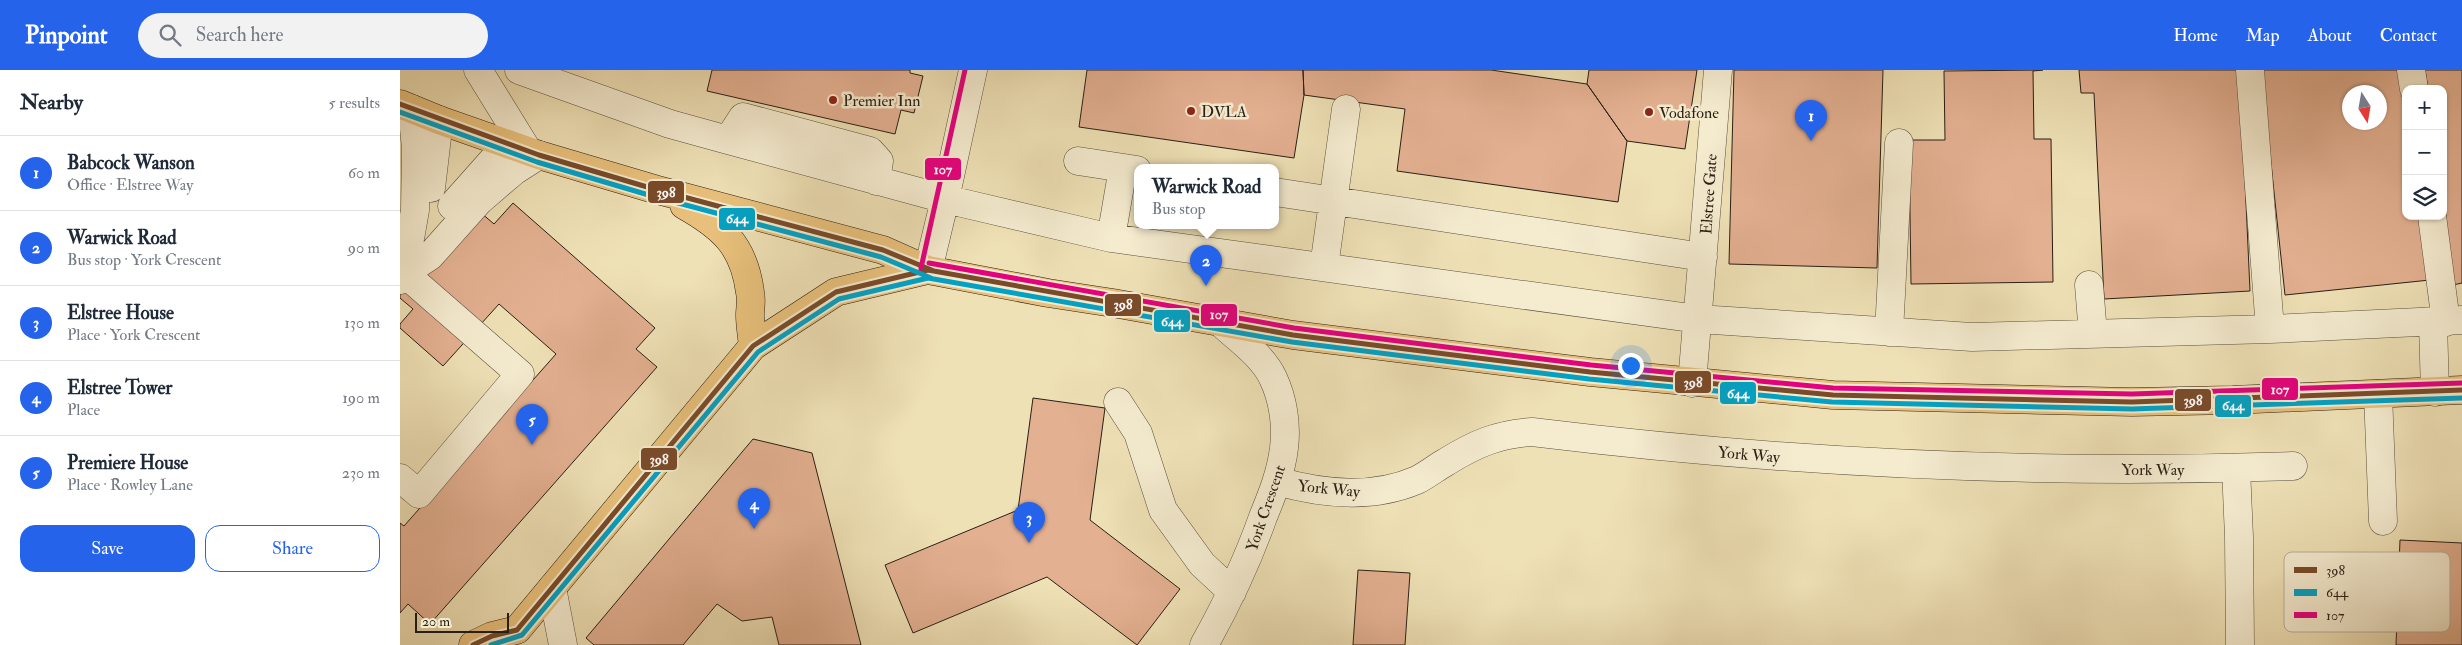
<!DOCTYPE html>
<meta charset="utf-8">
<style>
body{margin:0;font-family:"IM FELL Double Pica",serif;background:#f2f2f3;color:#1f2937}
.controls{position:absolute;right:15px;top:15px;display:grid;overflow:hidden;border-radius:10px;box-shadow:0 1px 4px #0004}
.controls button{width:45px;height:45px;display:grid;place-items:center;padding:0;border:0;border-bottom:1px solid #e0e1e3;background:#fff;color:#1f2937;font:25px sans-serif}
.compass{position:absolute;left:1942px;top:15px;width:45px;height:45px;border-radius:50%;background:#fff;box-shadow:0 1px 4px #0004;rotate:169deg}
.scale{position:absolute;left:15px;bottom:12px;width:94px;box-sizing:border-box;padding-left:5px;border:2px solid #291f15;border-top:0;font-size:14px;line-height:18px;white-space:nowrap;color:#291f15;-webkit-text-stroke:4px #f5ecd0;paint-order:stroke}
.you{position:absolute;left:1230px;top:295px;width:18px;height:18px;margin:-12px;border:4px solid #fff;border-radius:50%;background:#1a73e8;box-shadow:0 0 0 8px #1a73e833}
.badge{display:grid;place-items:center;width:32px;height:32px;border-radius:50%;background:#2563eb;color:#fff;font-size:16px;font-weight:700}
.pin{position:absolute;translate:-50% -41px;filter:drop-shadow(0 1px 2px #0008)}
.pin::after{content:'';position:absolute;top:26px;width:18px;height:15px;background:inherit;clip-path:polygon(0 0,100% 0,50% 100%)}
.popup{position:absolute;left:734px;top:94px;width:145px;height:65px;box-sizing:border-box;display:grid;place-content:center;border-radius:10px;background:#fff;filter:drop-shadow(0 1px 4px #0005);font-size:16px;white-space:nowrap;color:#747a83}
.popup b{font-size:19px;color:#1f2937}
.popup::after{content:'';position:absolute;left:50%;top:100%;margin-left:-10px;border:10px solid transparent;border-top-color:#fff}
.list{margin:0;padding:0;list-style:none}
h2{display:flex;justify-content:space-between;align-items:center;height:65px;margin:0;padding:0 20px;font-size:21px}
h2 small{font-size:16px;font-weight:400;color:#747a83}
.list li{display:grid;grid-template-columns:32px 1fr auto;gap:15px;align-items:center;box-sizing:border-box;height:75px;padding:0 20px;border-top:1px solid #e0e1e3}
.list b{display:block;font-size:19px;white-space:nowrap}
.list p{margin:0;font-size:16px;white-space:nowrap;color:#747a83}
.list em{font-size:16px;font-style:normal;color:#747a83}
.actions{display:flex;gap:10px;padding:15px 20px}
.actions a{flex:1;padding:11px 0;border:1px solid #2563eb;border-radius:15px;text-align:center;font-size:18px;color:#2563eb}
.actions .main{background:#2563eb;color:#fff}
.icon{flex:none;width:28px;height:28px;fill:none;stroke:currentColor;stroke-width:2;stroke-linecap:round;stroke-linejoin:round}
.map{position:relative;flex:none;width:2062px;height:575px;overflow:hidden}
header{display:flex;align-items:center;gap:30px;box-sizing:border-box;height:70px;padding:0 25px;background:#2563eb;color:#fff}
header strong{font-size:24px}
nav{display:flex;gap:28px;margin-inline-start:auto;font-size:18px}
.search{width:350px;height:45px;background:#f2f2f3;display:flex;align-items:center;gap:12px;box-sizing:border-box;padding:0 18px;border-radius:28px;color:#747a83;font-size:19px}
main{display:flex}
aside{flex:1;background:#fff}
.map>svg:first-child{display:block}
.building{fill:#e3b091;stroke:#291f15;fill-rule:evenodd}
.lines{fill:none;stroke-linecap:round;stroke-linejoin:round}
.minor-casing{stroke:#5a503d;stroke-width:29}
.major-casing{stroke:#291f15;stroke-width:29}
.minor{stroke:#f5ecd0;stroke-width:28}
.major{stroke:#e8c07b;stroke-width:28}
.bus-1-casing{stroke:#f5ecd0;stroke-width:9}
.bus-2-casing{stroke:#f5ecd0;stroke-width:9}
.bus-3-casing{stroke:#f5ecd0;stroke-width:9}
.bus-1{stroke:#7a4b2a;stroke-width:5}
.bus-2{stroke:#02a2c5;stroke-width:5}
.bus-3{stroke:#e5007d;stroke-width:5}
.poi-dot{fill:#8f2418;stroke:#f5ecd0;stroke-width:2}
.labels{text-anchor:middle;stroke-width:5;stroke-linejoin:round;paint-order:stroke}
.poi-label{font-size:16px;fill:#291f15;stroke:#f5ecd0;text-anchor:start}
.street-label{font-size:16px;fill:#291f15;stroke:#f5ecd0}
.key{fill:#f5ecd0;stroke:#b8ae98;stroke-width:1}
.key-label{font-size:14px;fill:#291f15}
.line-badge{stroke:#f5ecd0;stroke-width:2}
.badge-label{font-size:14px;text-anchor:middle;font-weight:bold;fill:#fff}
</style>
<header>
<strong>Pinpoint</strong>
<div class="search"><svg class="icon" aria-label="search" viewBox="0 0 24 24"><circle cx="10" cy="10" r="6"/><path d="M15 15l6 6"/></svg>Search here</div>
<nav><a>Home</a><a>Map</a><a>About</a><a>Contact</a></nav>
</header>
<main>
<aside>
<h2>Nearby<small>5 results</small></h2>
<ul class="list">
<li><span class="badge">1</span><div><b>Babcock Wanson</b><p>Office · Elstree Way</p></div><em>60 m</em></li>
<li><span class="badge">2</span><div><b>Warwick Road</b><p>Bus stop · York Crescent</p></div><em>90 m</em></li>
<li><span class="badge">3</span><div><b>Elstree House</b><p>Place · York Crescent</p></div><em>130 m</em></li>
<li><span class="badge">4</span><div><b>Elstree Tower</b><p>Place</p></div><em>190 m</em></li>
<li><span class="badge">5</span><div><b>Premiere House</b><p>Place · Rowley Lane</p></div><em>230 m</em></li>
</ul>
<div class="actions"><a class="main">Save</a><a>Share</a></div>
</aside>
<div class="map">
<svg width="2062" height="575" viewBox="0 0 2062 575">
<rect width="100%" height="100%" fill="#efe1b6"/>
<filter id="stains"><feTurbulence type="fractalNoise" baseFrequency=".004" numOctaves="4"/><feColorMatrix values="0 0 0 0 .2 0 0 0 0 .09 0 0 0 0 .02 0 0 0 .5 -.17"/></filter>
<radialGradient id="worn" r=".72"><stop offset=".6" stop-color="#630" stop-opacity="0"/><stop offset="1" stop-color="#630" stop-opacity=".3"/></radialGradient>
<path class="building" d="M312,0H510V3L523,6L514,43L501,40L495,64L307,21Z
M687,0H903L904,25L894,88L679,57Z
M903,0H1091L1187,14L1227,71L1218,132L997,101L1005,39L904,25Z
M1189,0H1297L1285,79L1227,71L1187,14Z
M1334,0H1483L1477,198L1329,194Z
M1643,0L1633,1L1634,69H1651L1653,212L1511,214L1509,70H1545L1544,1Z
M1679,0H1840L1850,221L1704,229L1694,23H1681Z
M1861,0H2000L2006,57V146H2023L2030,210L1885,225ZM1950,22H1980V52H1950Z
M2025,0H2062V213L2053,215L2043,141V19H2028Z
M113,133L255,258L236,279L257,297L30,554L8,534L0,543V453L4,456L156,284L99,234L43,296L0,258V254L13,239L0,228V218L73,136L94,154Z
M633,328L705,338L690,450L780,519L737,575L647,507L513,563L485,495L618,440Z
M353,369L412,383L461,575H379L372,547L342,551L317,534L283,575H194L186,568Z
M2000,470L2062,473V575H1996Z
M958,500L1010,503L1005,575H953Z"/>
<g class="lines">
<defs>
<path id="minor" d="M78,0L128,81
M119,0L270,54L328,70L545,129L711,168L1298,249L1572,267L1870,259L2062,250
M1850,0L1870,259
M2011,0L2014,19
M328,70L343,47L470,81L479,91L476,111
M678,91L737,100
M31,118L39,50
M875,122L1303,187
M52,136L108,73
M2032,146L2046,252
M711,168L723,98
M924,197L946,39
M528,200L545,129L573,0
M4,203L30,186L79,131L114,101L139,85
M0,210L4,203L15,140L16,78L12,39
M1689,215L1693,264
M2033,253L2035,322
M1489,262L1499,73
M1292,313L1318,0
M1978,324L1983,451
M718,332L738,363L763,440L802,494L832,522
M1836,398L1839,467L1840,575
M0,408L19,424L120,304L4,203
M877,411C922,424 973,429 1017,410C1027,405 1037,397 1046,392C1075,374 1098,364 1132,362C1385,393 1639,405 1893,396
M152,518L163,575
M804,575C827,534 847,492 863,447C872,425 881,403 884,378C887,355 883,329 873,308C863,286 838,269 821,253"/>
<path id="major" d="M0,34L39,50L139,85L254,119L483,180L528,200L648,223L713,233L893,265L1190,302L1433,325L1732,332L1833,330L2062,320
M284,135C323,157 344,176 350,222C352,230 350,238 350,245C350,255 352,266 353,276
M73,575L92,566L117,560L353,276L436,222L528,200"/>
</defs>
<use href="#minor" class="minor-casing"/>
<use href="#major" class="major-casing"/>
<use href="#minor" class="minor"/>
<use href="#major" class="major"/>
<defs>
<path id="bus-1" d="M0,34L139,85L254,119L483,180L534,201
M73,575L92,566L117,560L353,276L436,222L528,200L893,265L1190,302L1433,325L1732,332L2062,320"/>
<path id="bus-2" d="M0,42L137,92L252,126L481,187L531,208
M91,575L122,565L358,282L439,229L528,208L892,272L1189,309L1432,332L1732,339L2062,328"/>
<path id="bus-3" d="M529,193L894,258L1191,295L1433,318L1732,324L2062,313
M521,198L565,0"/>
</defs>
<use href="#bus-1" class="bus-1-casing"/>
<use href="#bus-2" class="bus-2-casing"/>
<use href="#bus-3" class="bus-3-casing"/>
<use href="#bus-1" class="bus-1"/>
<use href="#bus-2" class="bus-2"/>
<use href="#bus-3" class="bus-3"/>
</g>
<g class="poi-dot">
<circle cx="433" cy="30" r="5"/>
<circle cx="791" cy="41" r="5"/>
<circle cx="1249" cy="42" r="5"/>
</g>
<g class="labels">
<g class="poi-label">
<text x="443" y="36">Premier Inn</text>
<text x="801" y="47">DVLA</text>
<text x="1259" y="48">Vodafone</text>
</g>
<g class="street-label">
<text transform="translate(1308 124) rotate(-86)" y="6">Elstree Gate</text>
<text transform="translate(1349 384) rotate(5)" y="6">York Way</text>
<text x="1753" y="405">York Way</text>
<text transform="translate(929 418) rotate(6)" y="6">York Way</text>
<text transform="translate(865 438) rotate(-71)" y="6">York Crescent</text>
</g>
</g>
<rect x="1884" y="482" width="166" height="80" rx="8" class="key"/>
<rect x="1894" y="497" width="23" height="6" fill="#7a4b2a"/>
<rect x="1894" y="519" width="23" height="7" fill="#02a2c5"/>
<rect x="1894" y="542" width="23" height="6" fill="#e5007d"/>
<g class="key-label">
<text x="1926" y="505">398</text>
<text x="1926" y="527">644</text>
<text x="1926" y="550">107</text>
</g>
<g class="line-badge">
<rect x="524" y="87" width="38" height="24" rx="5" fill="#e5007d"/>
<rect x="247" y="110" width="38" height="24" rx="5" fill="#7a4b2a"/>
<rect x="318" y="137" width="38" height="24" rx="5" fill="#02a2c5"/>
<rect x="704" y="223" width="38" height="24" rx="5" fill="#7a4b2a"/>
<rect x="800" y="233" width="38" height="24" rx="5" fill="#e5007d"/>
<rect x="753" y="239" width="38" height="24" rx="5" fill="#02a2c5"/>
<rect x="1274" y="300" width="38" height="24" rx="5" fill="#7a4b2a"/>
<rect x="1861" y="307" width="38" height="24" rx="5" fill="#e5007d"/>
<rect x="1319" y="311" width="38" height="24" rx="5" fill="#02a2c5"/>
<rect x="1774" y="318" width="38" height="24" rx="5" fill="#7a4b2a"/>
<rect x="1814" y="324" width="38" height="24" rx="5" fill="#02a2c5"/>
<rect x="240" y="377" width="38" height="24" rx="5" fill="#7a4b2a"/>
</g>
<g class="badge-label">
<text x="543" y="104">107</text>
<text x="266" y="127">398</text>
<text x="337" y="153">644</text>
<text x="723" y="239">398</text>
<text x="819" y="249">107</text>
<text x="772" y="256">644</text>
<text x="1293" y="317">398</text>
<text x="1880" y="324">107</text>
<text x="1338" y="328">644</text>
<text x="1793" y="335">398</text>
<text x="1833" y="340">644</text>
<text x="259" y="394">398</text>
</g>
<rect width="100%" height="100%" filter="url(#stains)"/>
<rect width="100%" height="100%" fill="url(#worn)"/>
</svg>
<div class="controls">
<button>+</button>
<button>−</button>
<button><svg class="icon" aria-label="layers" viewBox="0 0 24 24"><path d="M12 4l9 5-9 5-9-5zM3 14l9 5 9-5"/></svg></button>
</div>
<svg class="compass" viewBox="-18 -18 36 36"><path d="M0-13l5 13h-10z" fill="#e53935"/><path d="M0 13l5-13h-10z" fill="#747a83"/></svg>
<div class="scale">20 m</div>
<div class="you"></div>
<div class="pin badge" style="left:1411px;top:71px">1</div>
<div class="pin badge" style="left:806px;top:216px">2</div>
<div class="popup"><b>Warwick Road</b>Bus stop</div>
<div class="pin badge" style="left:629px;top:473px">3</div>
<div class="pin badge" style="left:354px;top:459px">4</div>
<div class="pin badge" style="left:132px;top:375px">5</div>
</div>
</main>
